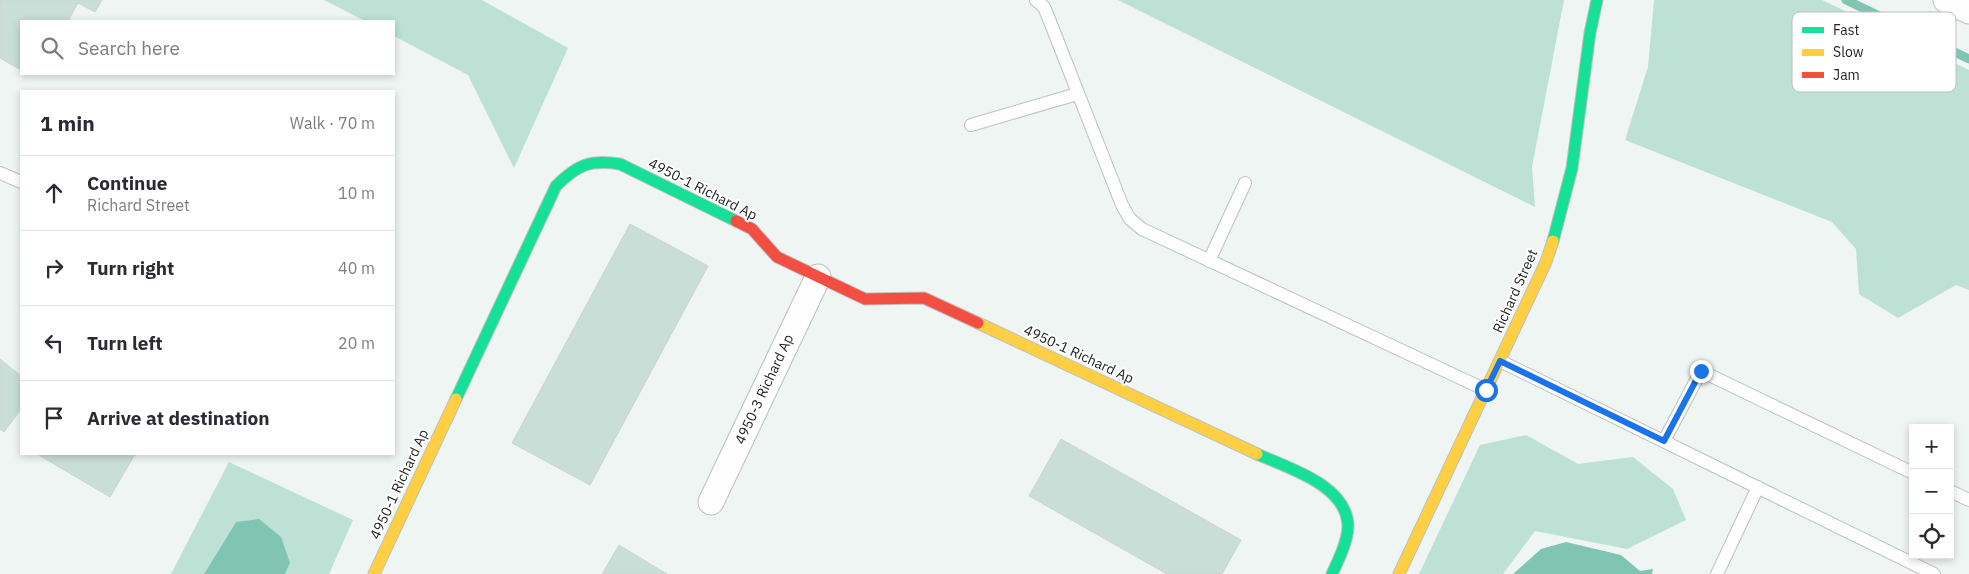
<!DOCTYPE html>
<meta charset="utf-8">
<style>
body{margin:0;font-family:"IBM Plex Sans",sans-serif;background:#f7f7f7;color:#2b2b33}
.controls{position:absolute;right:15px;bottom:15px;display:grid;overflow:hidden;border-radius:0px;box-shadow:0 2px 8px #0003}
.controls button{width:45px;height:45px;display:grid;place-items:center;padding:0;border:0;border-bottom:1px solid #e1e1e2;background:#fff;color:#2b2b33;font:25px sans-serif}
.stop{position:absolute;width:15px;height:15px;margin:-11px;border:4px solid #1a73e8;border-radius:50%;background:#fff}
.stop.end{background:#1a73e8;border-color:#fff;box-shadow:0 1px 5px #0008}
.list{margin:0;padding:0;list-style:none}
h2{display:flex;justify-content:space-between;align-items:center;height:65px;margin:0;padding:0 20px;font-size:21px}
h2 small{font-size:16px;font-weight:400;color:#7c7c81}
.list li{display:grid;grid-template-columns:32px 1fr auto;gap:15px;align-items:center;box-sizing:border-box;height:75px;padding:0 20px;border-top:1px solid #e1e1e2}
.list b{display:block;font-size:19px;white-space:nowrap}
.list p{margin:0;font-size:16px;white-space:nowrap;color:#7c7c81}
.list em{font-size:16px;font-style:normal;color:#7c7c81}
.icon{flex:none;width:28px;height:28px;fill:none;stroke:currentColor;stroke-width:2;stroke-linecap:round;stroke-linejoin:round}
.map{position:relative;flex:none;width:1969px;height:574px;overflow:hidden}
.search{position:absolute;background:#fff;box-shadow:0 2px 8px #0003;left:20px;top:20px;width:375px;height:55px;display:flex;align-items:center;gap:12px;box-sizing:border-box;padding:0 18px;border-radius:0px;color:#7c7c81;font-size:19px}
.panel{position:absolute;background:#fff;box-shadow:0 2px 8px #0003;left:20px;top:90px;width:375px;height:365px;border-radius:0px}
.map>svg:first-child{display:block}
.green{fill:#bde1d5}
.water{fill:#80c5b2}
.lines{fill:none;stroke-linecap:round;stroke-linejoin:round}
.stream{stroke:#80c5b2;stroke-width:9}
.building{fill:#c8ded7;stroke:#cfd3d2}
.lane-casing{stroke:#bdc1bf;stroke-width:14}
.street-casing{stroke:#bdc1bf;stroke-width:27}
.fast-casing{stroke:#bdc1bf;stroke-width:13}
.slow-casing{stroke:#bdc1bf;stroke-width:13}
.jam-casing{stroke:#bdc1bf;stroke-width:13}
.lane{stroke:#fdfefd;stroke-width:12}
.street{stroke:#fdfefd;stroke-width:25}
.fast{stroke:#16e098;stroke-width:11}
.slow{stroke:#ffcf43;stroke-width:11}
.jam{stroke:#f24e42;stroke-width:11}
.route{stroke:#1a73e8;stroke-width:6}
.labels{text-anchor:middle;stroke-width:4;stroke-linejoin:round;paint-order:stroke}
.street-label{font-size:14px;fill:#222524;stroke:#fff}
.key{fill:#fff;stroke:#bdbebd;stroke-width:1}
.key-label{font-size:14px;fill:#222524}
</style>
<div class="map">
<svg width="1969" height="574" viewBox="0 0 1969 574">
<rect width="100%" height="100%" fill="#eff5f2"/>
<path class="green" d="M324,0H482L568,48L514,168L468,75L394,36V21H365Z
M1118,0H1564L1532,167L1535,207Z
M1654,0H1822L1969,70V290L1956,285L1898,318L1859,294L1856,249L1832,222L1625,140L1648,67Z
M1526,435L1578,464L1633,457L1673,489L1686,520L1627,549L1535,531L1503,574H1419L1480,445Z
M229,462L353,520L329,574H285L290,563L236,522L204,574H171Z"/>
<path class="water" d="M259,519L281,537L290,563L285,574H204L236,522Z
M1566,542L1621,555L1640,571L1653,569L1652,574H1513L1541,549Z"/>
<g class="lines">
<path class="stream" d="M1846,0L1969,59"/>
</g>
<path class="building" d="M0,0H102L95,12L78,3L68,21H21V70L0,58Z
M630,224L708,266L590,485L512,443Z
M0,359L21,376V409L4,432L0,429Z
M1061,439L1241,540L1222,574H1167L1029,496Z
M37,454H135L110,497Z
M619,545L667,574H602Z"/>
<g class="lines">
<defs>
<path id="lane" d="M1036,0L1044,7L1049,19L1122,205L1130,219L1142,229L1486,390
M971,125L1077,94
M0,173L21,182
M1209,261L1245,183
M1500,361L1934,574
M1664,441L1701,371L1913,473
M1950,491L1969,500
M1717,574L1758,487"/>
<path id="street" d="M1946,0L1969,11
M711,502L818,277"/>
<path id="fast" d="M1553,241L1572,168L1590,33L1597,0
M456,399L556,186C577,165 590,159 620,164L736,221
M1257,454C1288,468 1348,485 1348,527C1347,543 1339,559 1332,574"/>
<path id="slow" d="M978,323L1257,454
M374,574L456,399
M1399,574L1546,262L1553,241"/>
<path id="jam" d="M736,221L752,229L777,257L865,299L924,298L978,323"/>
</defs>
<use href="#lane" class="lane-casing"/>
<use href="#street" class="street-casing"/>
<use href="#fast" class="fast-casing"/>
<use href="#slow" class="slow-casing"/>
<use href="#jam" class="jam-casing"/>
<use href="#lane" class="lane"/>
<use href="#street" class="street"/>
<use href="#fast" class="fast"/>
<use href="#slow" class="slow"/>
<use href="#jam" class="jam"/>
</g>
<g class="lines">
<path class="route" d="M1486,390L1500,361L1664,441L1701,371"/>
</g>
<g class="labels">
<g class="street-label">
<text transform="translate(703 189) rotate(27)" y="5">4950-1 Richard Ap</text>
<text transform="translate(1515 291) rotate(-66)" y="5">Richard Street</text>
<text transform="translate(1079 354) rotate(25)" y="5">4950-1 Richard Ap</text>
<text transform="translate(764 389) rotate(-65)" y="5">4950-3 Richard Ap</text>
<text transform="translate(399 484) rotate(-65)" y="5">4950-1 Richard Ap</text>
</g>
</g>
<rect x="1792" y="12" width="164" height="80" rx="8" class="key"/>
<rect x="1802" y="27" width="22" height="6" fill="#16e098"/>
<rect x="1802" y="49" width="22" height="7" fill="#ffcf43"/>
<rect x="1802" y="72" width="22" height="6" fill="#f24e42"/>
<g class="key-label">
<text x="1833" y="35">Fast</text>
<text x="1833" y="57">Slow</text>
<text x="1833" y="80">Jam</text>
</g>
</svg>
<div class="controls">
<button>+</button>
<button>−</button>
<button><svg class="icon" aria-label="locate" viewBox="0 0 24 24"><circle cx="12" cy="12" r="6"/><path d="M12 2v4M12 18v4M2 12h4M18 12h4"/></svg></button>
</div>
<div class="stop" style="left:1486px;top:390px"></div>
<div class="stop end" style="left:1701px;top:371px"></div>
<div class="search"><svg class="icon" aria-label="search" viewBox="0 0 24 24"><circle cx="10" cy="10" r="6"/><path d="M15 15l6 6"/></svg>Search here</div>
<section class="panel">
<h2>1 min<small>Walk · 70 m</small></h2>
<ul class="list">
<li><svg class="icon" aria-label="ahead" viewBox="0 0 24 24"><path d="M12 20V5M6 11l6-6 6 6"/></svg><div><b>Continue</b><p>Richard Street</p></div><em>10 m</em></li>
<li><svg class="icon" aria-label="right" viewBox="0 0 24 24"><path d="M7 20v-9h11M14 6l5 5-5 5"/></svg><div><b>Turn right</b></div><em>40 m</em></li>
<li><svg class="icon" aria-label="left" viewBox="0 0 24 24"><path d="M17 20v-9H6M10 6l-5 5 5 5"/></svg><div><b>Turn left</b></div><em>20 m</em></li>
<li><svg class="icon" aria-label="arrive" viewBox="0 0 24 24"><path d="M6 21V4h12l-3 4 3 4H6"/></svg><div><b>Arrive at destination</b></div></li>
</ul>
</section>
</div>
